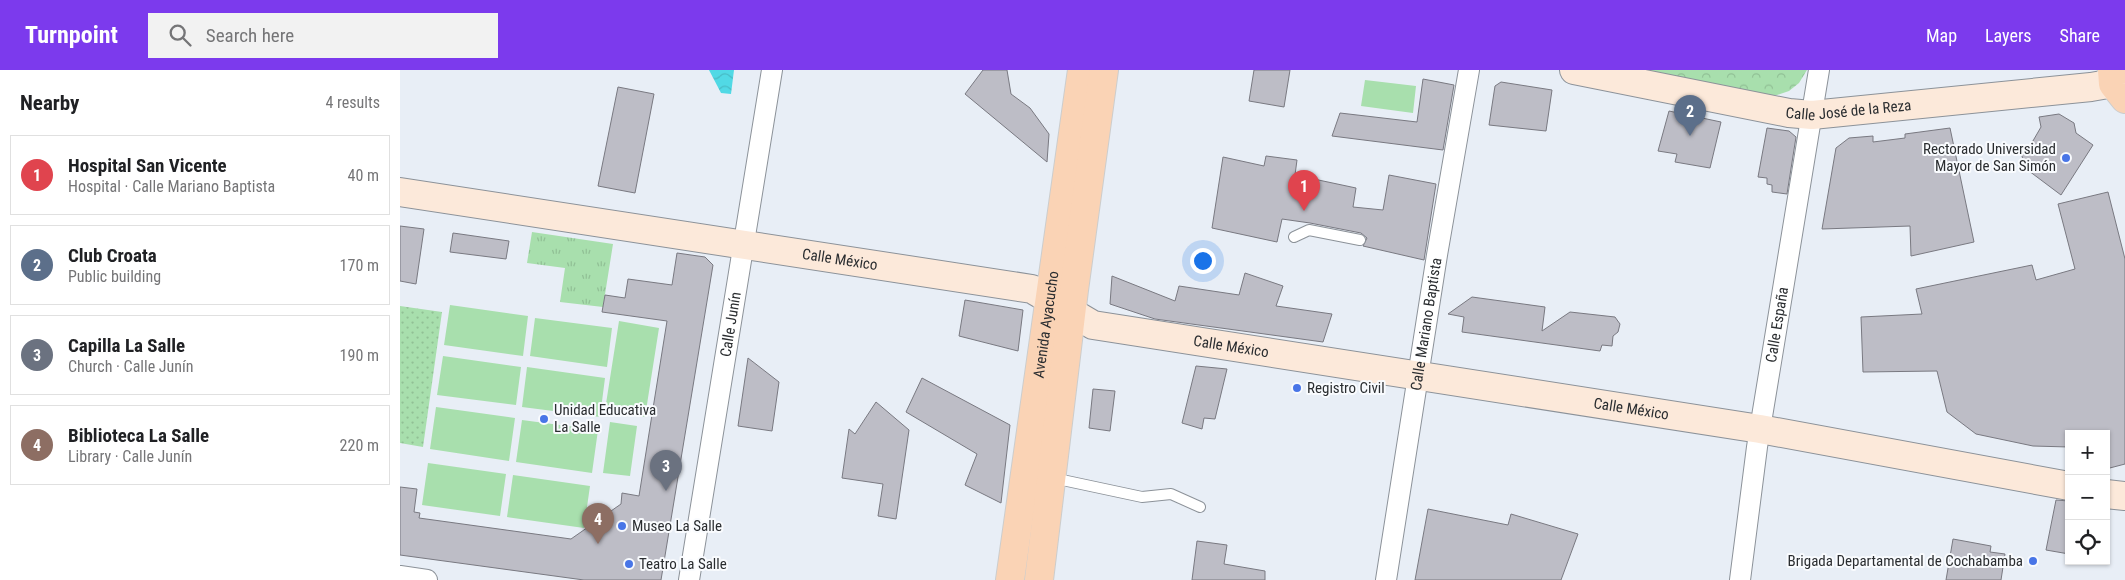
<!DOCTYPE html>
<meta charset="utf-8">
<style>
body{margin:0;font-family:"Roboto Condensed",sans-serif;background:#f2f2f2;color:#202124}
.controls{position:absolute;right:15px;bottom:15px;display:grid;overflow:hidden;border-radius:0px;box-shadow:0 1px 4px #0004}
.controls button{width:45px;height:45px;display:grid;place-items:center;padding:0;border:0;border-bottom:1px solid #e0e0e0;background:#fff;color:#202124;font:25px sans-serif}
.you{position:absolute;left:802px;top:190px;width:18px;height:18px;margin:-12px;border:4px solid #fff;border-radius:50%;background:#1a73e8;box-shadow:0 0 0 8px #1a73e833}
.badge{display:grid;place-items:center;width:32px;height:32px;border-radius:50%;background:#7c3aed;color:#fff;font-size:16px;font-weight:700}
.pin{position:absolute;translate:-50% -41px;filter:drop-shadow(0 1px 2px #0008)}
.pin::after{content:'';position:absolute;top:26px;width:18px;height:15px;background:inherit;clip-path:polygon(0 0,100% 0,50% 100%)}
.list{margin:0;padding:0;list-style:none}
h2{display:flex;justify-content:space-between;align-items:center;height:65px;margin:0;padding:0 20px;font-size:21px}
h2 small{font-size:16px;font-weight:400;color:#757577}
.list li{display:grid;grid-template-columns:32px 1fr auto;gap:15px;align-items:center;box-sizing:border-box;height:80px;margin:0 10px 10px;padding:0 10px;border:1px solid #e0e0e0;border-radius:0px}
.list b{display:block;font-size:19px;white-space:nowrap}
.list p{margin:0;font-size:16px;white-space:nowrap;color:#757577}
.list em{font-size:16px;font-style:normal;color:#757577}
.icon{flex:none;width:28px;height:28px;fill:none;stroke:currentColor;stroke-width:2;stroke-linecap:round;stroke-linejoin:round}
.map{position:relative;flex:none;width:1725px;height:510px;overflow:hidden}
header{display:flex;align-items:center;gap:30px;box-sizing:border-box;height:70px;padding:0 25px;background:#7c3aed;color:#fff}
header strong{font-size:24px}
nav{display:flex;gap:28px;margin-inline-start:auto;font-size:18px}
.search{width:350px;height:45px;background:#f2f2f2;display:flex;align-items:center;gap:12px;box-sizing:border-box;padding:0 18px;border-radius:0px;color:#757577;font-size:19px}
main{display:flex}
aside{flex:1;background:#fff}
.map>svg:first-child{display:block}
.grass{fill:url(#grass-tufts)}
.park{fill:url(#park-crowns)}
.garden{fill:url(#garden-dots)}
.pitch{fill:#a8dfad}
.water{fill:url(#water-waves)}
.building{fill:#bdbdc6;stroke:#797981}
.lines{fill:none;stroke-linecap:round;stroke-linejoin:round}
.lane-casing{stroke:#8c9299;stroke-width:12}
.street-casing{stroke:#8c9299;stroke-width:22}
.secondary-casing{stroke:#8c9299;stroke-width:30}
.primary-casing{stroke:#cccdcd;stroke-width:30}
.lane{stroke:#fff;stroke-width:10}
.street{stroke:#fff;stroke-width:20}
.secondary{stroke:#fce9da;stroke-width:28}
.primary{stroke:#fad3b5;stroke-width:28}
.poi-dot{fill:#4875e7;stroke:#f9fbfe;stroke-width:2}
.labels{text-anchor:middle;stroke-width:4;stroke-linejoin:round;paint-order:stroke}
.street-label{font-size:15px;fill:#2a2d30;stroke:#f9fbfe}
.poi-label{font-size:15px;fill:#2a2d30;stroke:#f9fbfe;text-anchor:start}
</style>
<header>
<strong>Turnpoint</strong>
<div class="search"><svg class="icon" aria-label="search" viewBox="0 0 24 24"><circle cx="10" cy="10" r="6"/><path d="M15 15l6 6"/></svg>Search here</div>
<nav><a>Map</a><a>Layers</a><a>Share</a></nav>
</header>
<main>
<aside>
<h2>Nearby<small>4 results</small></h2>
<ul class="list">
<li><span class="badge" style="background:#e0444e">1</span><div><b>Hospital San Vicente</b><p>Hospital · Calle Mariano Baptista</p></div><em>40 m</em></li>
<li><span class="badge" style="background:#5c6f8a">2</span><div><b>Club Croata</b><p>Public building</p></div><em>170 m</em></li>
<li><span class="badge" style="background:#6b7280">3</span><div><b>Capilla La Salle</b><p>Church · Calle Junín</p></div><em>190 m</em></li>
<li><span class="badge" style="background:#8d6e63">4</span><div><b>Biblioteca La Salle</b><p>Library · Calle Junín</p></div><em>220 m</em></li>
</ul>
</aside>
<div class="map">
<svg width="1725" height="510" viewBox="0 0 1725 510">
<defs>
<pattern id="grass-tufts" width="24" height="20" patternUnits="userSpaceOnUse" patternTransform="scale(1.25)"><rect width="24" height="20" fill="#a8dfad"/><path d="M3 7l-1-3M5 7V3M7 7l1-3M15 17l-1-3M17 17v-4M19 17l1-3" fill="none" stroke="#91c095"/></pattern>
<pattern id="park-crowns" width="20" height="18" patternUnits="userSpaceOnUse" patternTransform="scale(1.25)"><rect width="20" height="18" fill="#a8dfad"/><path d="M2 6a3 3 0 1 1 6 0M12 15a3 3 0 1 1 6 0" fill="none" stroke="#91c095"/></pattern>
<pattern id="garden-dots" width="8" height="8" patternUnits="userSpaceOnUse" patternTransform="scale(1.25)"><rect width="8" height="8" fill="#a8dfad"/><path d="M2 2h.1M6 6h.1" fill="none" stroke="#91c095" stroke-width="1.8" stroke-linecap="round"/></pattern>
<pattern id="water-waves" width="16" height="10" patternUnits="userSpaceOnUse" patternTransform="scale(1.25)"><rect width="16" height="10" fill="#51d9e5"/><path d="M0 5q4-4 8 0t8 0" fill="none" stroke="#47bbc5"/></pattern>
</defs>
<rect width="100%" height="100%" fill="#e8eef6"/>
<path class="grass" d="M132,162L213,174L203,237L160,232L165,198L127,193Z"/>
<path class="park" d="M1235,0H1407L1399,13L1389,21L1377,25H1357Z"/>
<path class="garden" d="M0,236L42,242L23,377L0,373Z"/>
<path class="pitch" d="M965,10L1016,16L1013,43L961,36Z
M50,235L128,246L123,286L44,275Z
M135,248L212,258L207,297L130,286Z
M219,251L259,258L245,347L205,340Z
M43,286L121,297L116,335L37,325Z
M127,297L205,308L200,347L122,337Z
M36,337L115,348L109,391L30,379Z
M122,350L198,360L192,403L116,392Z
M210,352L237,356L230,406L203,403Z
M28,393L106,404L100,446L22,435Z
M113,405L190,416L184,458L107,447Z"/>
<path class="water" d="M309,0H334L331,24L321,23Z"/>
<path class="building" d="M583,0H607L611,24L630,38L649,64L647,92L565,24Z
M854,0H890L884,37L849,31Z
M1023,9L1054,15L1043,80L932,66L940,43L1017,52Z
M1101,12L1152,20L1146,61L1089,55L1095,16Z
M218,17L254,24L235,123L198,116Z
M1269,41L1321,52L1310,98L1275,92L1277,84L1258,81Z
M1659,44L1674,53L1676,63L1693,75L1661,125L1625,98L1620,78L1630,76L1641,57L1639,47Z
M1367,58L1389,61L1396,67L1387,124L1372,122V115L1367,114V108L1358,107Z
M1550,58L1574,172L1511,186L1510,156L1422,159L1436,78L1449,68L1473,66V72L1505,68V64Z
M866,86L897,90L895,105L956,118L953,137L983,140L989,105L1036,114L1024,190L963,176L967,168L961,163L910,153L882,149L877,172L812,158L823,87L864,96Z
M1708,122L1725,189V394L1706,399V364H1669V377L1633,376L1576,364L1547,342L1537,301L1463,302L1461,247L1522,244L1516,219L1632,195L1636,210L1675,199L1658,134Z
M0,156L24,159L16,214L0,211Z
M53,163L109,171L106,189L50,182Z
M277,183L305,187L313,195L261,510H184L0,485V417L17,419L14,442L20,443L19,448L171,469L221,434L222,423L239,426L267,251L202,242L205,225L225,228L228,209L272,215Z
M845,203L883,216L876,236L932,244L923,272L755,249L710,234L712,206L775,231L779,216L839,225Z
M1072,227L1145,237L1142,261L1170,242L1215,247L1220,254L1218,262L1213,266L1212,276L1202,275L1200,281L1062,262L1064,247L1048,244Z
M565,230L623,240L618,281L559,266Z
M348,288L379,312L372,361L338,356Z
M796,296L827,299L815,349L804,348L802,359L782,353Z
M522,308L610,355L601,433L565,415L577,384L506,342Z
M693,319L715,321L710,361L689,358Z
M476,332L509,360L496,449L478,446L483,414L442,408L449,359L455,364Z
M1656,430L1669,431V484L1646,480Z
M1028,439L1108,455L1111,444L1178,464L1161,510H1015Z
M1553,469L1591,476L1590,482L1605,484L1601,510H1546Z
M797,471L827,475L824,494L865,501V510H792Z"/>
<g class="lines">
<defs>
<path id="lane" d="M894,167L909,160L960,170
M653,408L742,427L771,424L800,437"/>
<g id="street">
<path d="M0,506L27,510"/>
<path id="s1" d="M289,510L372,0"/>
<path id="s2" d="M986,510L1037,185L1069,0"/>
<path id="s3" d="M1340,510L1357,377L1419,0"/>
</g>
<g id="secondary">
<path id="s4" d="M1174,0L1389,43L1412,45L1691,17L1725,11"/>
<path id="s5" d="M0,122L632,219L693,255L1360,359L1669,416"/>
<path d="M1706,424L1725,426"/>
</g>
<g id="primary">
<path d="M1712,0L1713,14L1725,29"/>
<path id="s6" d="M610,510L682,0"/>
<path d="M639,510L674,220L704,0"/>
</g>
</defs>
<use href="#lane" class="lane-casing"/>
<use href="#street" class="street-casing"/>
<use href="#secondary" class="secondary-casing"/>
<use href="#primary" class="primary-casing"/>
<use href="#lane" class="lane"/>
<use href="#street" class="street"/>
<use href="#secondary" class="secondary"/>
<use href="#primary" class="primary"/>
</g>
<g class="poi-dot">
<circle cx="1666" cy="88" r="5"/>
<circle cx="897" cy="318" r="5"/>
<circle cx="144" cy="349" r="5"/>
<circle cx="222" cy="456" r="5"/>
<circle cx="1633" cy="491" r="5"/>
<circle cx="229" cy="494" r="5"/>
</g>
<g class="labels">
<g class="street-label">
<text dy="5" stroke="none"><textPath href="#s4" startOffset="279">Calle José de la Reza</textPath></text>
<text dy="5" stroke="none"><textPath href="#s5" startOffset="445">Calle México</textPath></text>
<text dy="5" stroke="none"><textPath href="#s1" startOffset="259">Calle Junín</textPath></text>
<text dy="5" stroke="none"><textPath href="#s6" startOffset="258">Avenida Ayacucho</textPath></text>
<text dy="5" stroke="none"><textPath href="#s2" startOffset="259">Calle Mariano Baptista</textPath></text>
<text dy="5" stroke="none"><textPath href="#s3" startOffset="258">Calle España</textPath></text>
<text dy="5" stroke="none"><textPath href="#s5" startOffset="850">Calle México</textPath></text>
<text dy="5" stroke="none"><textPath href="#s5" startOffset="1255">Calle México</textPath></text>
</g>
<g class="poi-label">
<text x="1656" y="84" text-anchor="end">Rectorado Universidad<tspan x="1656" dy="17">Mayor de San Simón</tspan></text>
<text x="907" y="323">Registro Civil</text>
<text x="154" y="345">Unidad Educativa<tspan x="154" dy="17">La Salle</tspan></text>
<text x="232" y="461">Museo La Salle</text>
<text x="1623" y="496" text-anchor="end">Brigada Departamental de Cochabamba</text>
<text x="239" y="499">Teatro La Salle</text>
</g>
</g>
</svg>
<div class="controls">
<button>+</button>
<button>−</button>
<button><svg class="icon" aria-label="locate" viewBox="0 0 24 24"><circle cx="12" cy="12" r="6"/><path d="M12 2v4M12 18v4M2 12h4M18 12h4"/></svg></button>
</div>
<div class="you"></div>
<div class="pin badge" style="left:904px;top:141px;background:#e0444e">1</div>
<div class="pin badge" style="left:1290px;top:66px;background:#5c6f8a">2</div>
<div class="pin badge" style="left:266px;top:421px;background:#6b7280">3</div>
<div class="pin badge" style="left:198px;top:474px;background:#8d6e63">4</div>
</div>
</main>
